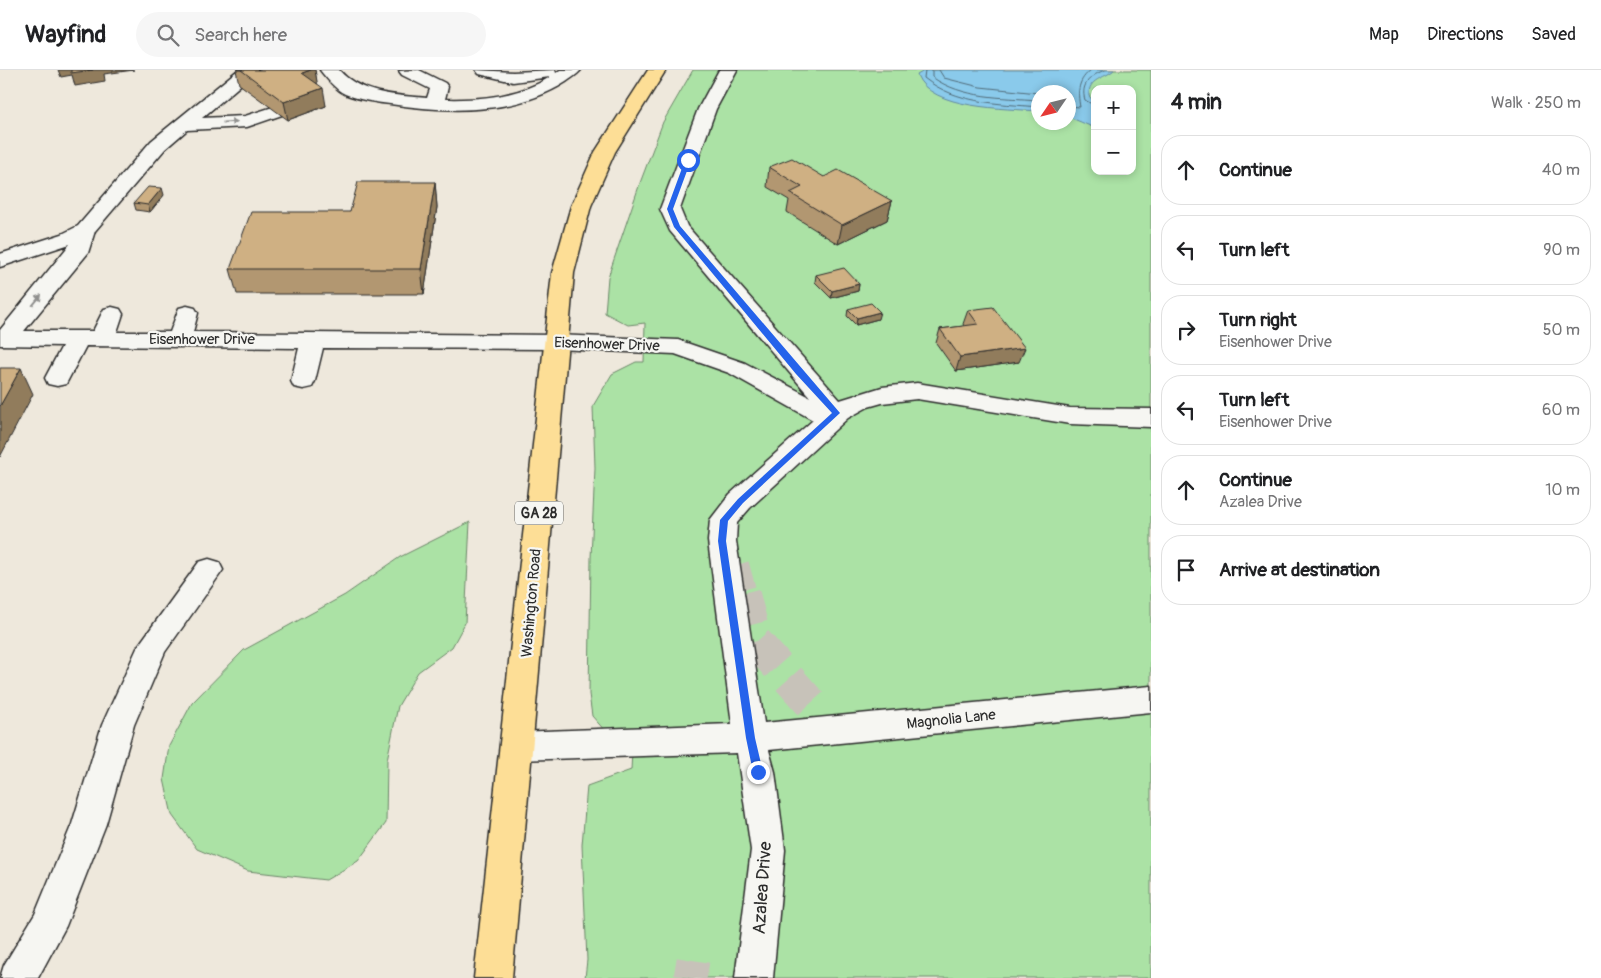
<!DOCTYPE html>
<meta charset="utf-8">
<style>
body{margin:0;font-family:Pangolin,sans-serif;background:#f6f6f6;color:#202124}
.controls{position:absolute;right:15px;top:15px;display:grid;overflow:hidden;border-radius:10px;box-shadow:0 2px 8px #0003}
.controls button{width:45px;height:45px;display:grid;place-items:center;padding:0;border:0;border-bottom:1px solid #e0e0e0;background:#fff;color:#202124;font:25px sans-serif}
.compass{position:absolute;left:1031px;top:15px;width:45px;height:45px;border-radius:50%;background:#fff;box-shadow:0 2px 8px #0003;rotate:235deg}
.stop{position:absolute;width:15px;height:15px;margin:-11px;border:4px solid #2563eb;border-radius:50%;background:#fff}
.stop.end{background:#2563eb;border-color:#fff;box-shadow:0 1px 5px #0008}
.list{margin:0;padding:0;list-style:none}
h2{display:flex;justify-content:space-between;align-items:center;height:65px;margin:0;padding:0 20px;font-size:21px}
h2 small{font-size:16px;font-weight:400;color:#757577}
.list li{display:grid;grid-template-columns:32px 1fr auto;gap:15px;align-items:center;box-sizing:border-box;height:70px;margin:0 10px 10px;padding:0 10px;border:1px solid #e0e0e0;border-radius:20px}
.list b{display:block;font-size:19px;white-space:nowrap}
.list p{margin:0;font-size:16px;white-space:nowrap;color:#757577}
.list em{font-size:16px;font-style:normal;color:#757577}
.icon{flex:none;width:28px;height:28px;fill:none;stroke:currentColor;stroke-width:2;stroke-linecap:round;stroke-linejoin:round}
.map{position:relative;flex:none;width:1151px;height:908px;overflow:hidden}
header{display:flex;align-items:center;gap:30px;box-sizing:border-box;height:70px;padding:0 25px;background:#fff;border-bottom:1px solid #e0e0e0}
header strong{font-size:24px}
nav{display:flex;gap:28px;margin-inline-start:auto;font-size:18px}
.search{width:350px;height:45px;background:#f6f6f6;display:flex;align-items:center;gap:12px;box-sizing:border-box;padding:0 18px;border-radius:28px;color:#757577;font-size:19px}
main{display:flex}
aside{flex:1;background:#fff}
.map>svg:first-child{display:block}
.green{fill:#abe2a5;stroke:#6b8668;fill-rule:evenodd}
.water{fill:#8acaeb;stroke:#648a9e}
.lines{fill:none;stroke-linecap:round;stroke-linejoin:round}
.shore{stroke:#516b78;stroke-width:1}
.minor-tunnel-far1{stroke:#c7c2b9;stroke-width:26;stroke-dasharray:26 12;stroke-linecap:butt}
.minor-tunnel{stroke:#c7c2b9;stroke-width:33;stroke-dasharray:33 17;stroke-linecap:butt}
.minor-casing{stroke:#2b2b2b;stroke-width:3}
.major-casing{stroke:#2b2b2b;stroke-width:3}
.minor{fill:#f6f6f2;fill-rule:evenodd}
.major{fill:#fdde96;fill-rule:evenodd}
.wall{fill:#b29771;stroke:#2b2b2b}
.shaded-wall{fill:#917b5c;stroke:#2b2b2b}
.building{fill:#cfb083;stroke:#2b2b2b}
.oneway{fill:#90908e}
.route{fill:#2563eb}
.labels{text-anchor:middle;stroke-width:4.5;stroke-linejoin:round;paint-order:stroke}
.shield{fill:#f6f6f2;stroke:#686867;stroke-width:1}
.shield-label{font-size:14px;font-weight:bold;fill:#2b2b2b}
.street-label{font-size:15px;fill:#2b2b2b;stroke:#f6f6f2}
.near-street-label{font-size:18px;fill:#2b2b2b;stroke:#f6f6f2}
</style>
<header>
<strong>Wayfind</strong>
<div class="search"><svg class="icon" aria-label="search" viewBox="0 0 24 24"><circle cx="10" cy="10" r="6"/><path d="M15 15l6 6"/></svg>Search here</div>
<nav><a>Map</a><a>Directions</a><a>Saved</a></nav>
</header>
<main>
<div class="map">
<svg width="1151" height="908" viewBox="0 0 1151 908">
<rect width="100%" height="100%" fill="#eee8dc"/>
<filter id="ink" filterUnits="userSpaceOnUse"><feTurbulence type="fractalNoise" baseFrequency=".02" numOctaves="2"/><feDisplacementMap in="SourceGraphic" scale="10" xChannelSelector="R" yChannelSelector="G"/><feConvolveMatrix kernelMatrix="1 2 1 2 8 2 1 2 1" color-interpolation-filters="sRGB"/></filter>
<g filter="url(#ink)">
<path class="green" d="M693,0H1151V908H585L587,890L582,775L587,716L631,700L633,662H606L592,646L589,624L591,488L595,398L593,336L612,304L636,292H644L645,253L628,255L605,243L608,207L640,113L663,52ZM1095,19H1132V101H1095ZM1038,22H1068V52H1038Z
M470,452L465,553L452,577L418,602L398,636L387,690L386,753L358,791L326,810L248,801L197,779L172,745L164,709L169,676L192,633L244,580L345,525L400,487Z"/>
<path class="water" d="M943,0H1114C1104,9 1088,8 1089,26L1095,33V58L1069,47L1068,22H1038V41C1006,38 931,40 917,5L924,1Z"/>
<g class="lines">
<path class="shore" d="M925,0L924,8C957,34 997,33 1038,37
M932,0V7C963,29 1002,27 1038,30
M939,0L944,8L980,17L1038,23
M1068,36L1080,37C1077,21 1078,10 1091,0
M1095,36L1085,30C1080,14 1091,5 1105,0"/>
<path class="minor-tunnel-far1" d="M736,495L744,524"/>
<path class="minor-tunnel" d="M743,523L756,572L813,636
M690,908L693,890"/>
<defs>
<path id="minor" d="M238,0H258L202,48L245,46L276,36L282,37L285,41L282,45L247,57L187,60L165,79L95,161L88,183L24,261H93L104,239L112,237L120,239L123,244L117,262H170L179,238L187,236L195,238L198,243L193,262L555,265L678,270L745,293L810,327L670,161L660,139L698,39L719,0H737L716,39L680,139L687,156L702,173L840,330L882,317L917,313L1070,338L1151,339V357L1070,354L917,329L882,333L868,337L848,348L750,438L737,453L736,471L764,653L1151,616V642L769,680L775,702L785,780L773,908H735L751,780L737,683L517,690L505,686L501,676L505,666L517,662L732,654L708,471L710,450L730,424L813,350L729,303L675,284L555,279L323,278L315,311L312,317L303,319L294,317L291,311L299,278L86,276L66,314L57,316L48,314L45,308L62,276L0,275V260L70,174L0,197V184L62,164L78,156L151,71Z
M320,0H339C361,25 396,25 427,28L430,19L402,5L399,1L419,0L445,13L448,17L445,29C480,30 520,26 550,7L513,12L479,4L476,0L513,2L555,0L556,3L560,0H581C577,5 571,8 566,12C515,45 448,43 390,34C375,32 359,30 345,24C335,19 327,9 320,0Z
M209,489L219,492L223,500L165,582L134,655L106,754L66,856L38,908H0L4,895L35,844L72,754L102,655L138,576L199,492Z"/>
<path id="major" d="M648,0H666L615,82L591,136L574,203L512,908H474L552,203L571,136L595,82Z"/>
</defs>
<use href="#minor" class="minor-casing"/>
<use href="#major" class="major-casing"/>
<use href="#minor" class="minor"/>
<use href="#major" class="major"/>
</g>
<path class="wall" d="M236,0H315L317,14L326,36L288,50L239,14Z
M769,97L824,107L892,131L887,150L838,174L787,142L789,130L767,117Z
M435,112L437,137L424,224H237L230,199L350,142Z
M164,125L150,142L136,140L134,133Z
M816,205L859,214L858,221L831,228L815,212Z
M848,239L878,249L856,255L847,246Z
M968,240L1019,292L956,301L936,273L940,259L964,256L963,254Z"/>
<path class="shaded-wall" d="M58,0H134L104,4L105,11L75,16L72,5L61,7Z
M311,0H315L318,17L302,3Z
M323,18L326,36L288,50L284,32Z
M435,112L437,137L424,224L421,199Z
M162,118L164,125L150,142L148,135Z
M892,131L887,150L838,174L842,155Z
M859,214L858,221L831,228L832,221Z
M880,242L878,249L856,255L857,248Z
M1025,278L1019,292L956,301L960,287Z
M21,298L33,324L0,387V336Z"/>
<path class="building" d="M71,0H93L71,3Z
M241,0H311L302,3L323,18L284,32Z
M792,88L824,107L838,100L892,131L842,155L790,123L802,117L769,97Z
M358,112H435L421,199H230L251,142H350Z
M148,117L162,118L148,135L134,133Z
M844,198L859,214L832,221L816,205Z
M871,233L880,242L857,248L848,239Z
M993,237L1025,278L960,287L940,259L978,254L968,240Z
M0,298H21L0,336Z"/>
<defs><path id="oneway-solid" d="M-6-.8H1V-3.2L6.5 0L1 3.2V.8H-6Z" transform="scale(1.25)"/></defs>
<g class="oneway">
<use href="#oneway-solid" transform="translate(230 52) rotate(-4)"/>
<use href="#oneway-solid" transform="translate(37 230) rotate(-51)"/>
</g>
</g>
<path class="route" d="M688,88L691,90L673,139L680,156L840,343L743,433L728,451L726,471L755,668L763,702L758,707L753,702L746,668L718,471L720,450L738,429L832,343L796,304L674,157L667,139L685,90Z"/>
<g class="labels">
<rect class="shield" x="515" y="431.5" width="48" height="23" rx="4"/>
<g class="shield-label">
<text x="539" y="448">GA 28</text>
</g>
<g class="street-label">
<text x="202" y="274">Eisenhower Drive</text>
<text transform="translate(607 274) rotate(2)" y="5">Eisenhower Drive</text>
<text transform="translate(531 533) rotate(-85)" y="5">Washington Road</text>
<text transform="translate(951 649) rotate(-6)" y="5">Magnolia Lane</text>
</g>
<g class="near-street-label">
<text transform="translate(762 818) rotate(-86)" y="6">Azalea Drive</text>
</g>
</g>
</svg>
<div class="controls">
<button>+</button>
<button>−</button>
</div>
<svg class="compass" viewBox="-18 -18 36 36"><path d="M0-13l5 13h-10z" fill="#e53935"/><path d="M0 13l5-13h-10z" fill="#757577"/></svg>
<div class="stop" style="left:688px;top:90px"></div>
<div class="stop end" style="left:758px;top:702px"></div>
</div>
<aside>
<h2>4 min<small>Walk · 250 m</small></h2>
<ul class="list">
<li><svg class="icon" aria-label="ahead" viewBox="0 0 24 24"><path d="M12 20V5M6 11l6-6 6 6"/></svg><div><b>Continue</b></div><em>40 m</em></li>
<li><svg class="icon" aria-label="left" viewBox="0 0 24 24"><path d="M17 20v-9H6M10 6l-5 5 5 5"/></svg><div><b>Turn left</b></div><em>90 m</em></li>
<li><svg class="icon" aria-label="right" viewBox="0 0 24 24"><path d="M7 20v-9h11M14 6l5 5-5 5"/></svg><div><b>Turn right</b><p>Eisenhower Drive</p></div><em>50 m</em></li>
<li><svg class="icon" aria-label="left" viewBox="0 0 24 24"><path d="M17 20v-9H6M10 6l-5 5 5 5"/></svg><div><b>Turn left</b><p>Eisenhower Drive</p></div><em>60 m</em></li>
<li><svg class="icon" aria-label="ahead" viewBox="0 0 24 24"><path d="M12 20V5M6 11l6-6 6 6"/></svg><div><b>Continue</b><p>Azalea Drive</p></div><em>10 m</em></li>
<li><svg class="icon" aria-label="arrive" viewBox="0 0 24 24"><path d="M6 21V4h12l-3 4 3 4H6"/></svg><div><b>Arrive at destination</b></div></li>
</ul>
</aside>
</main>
